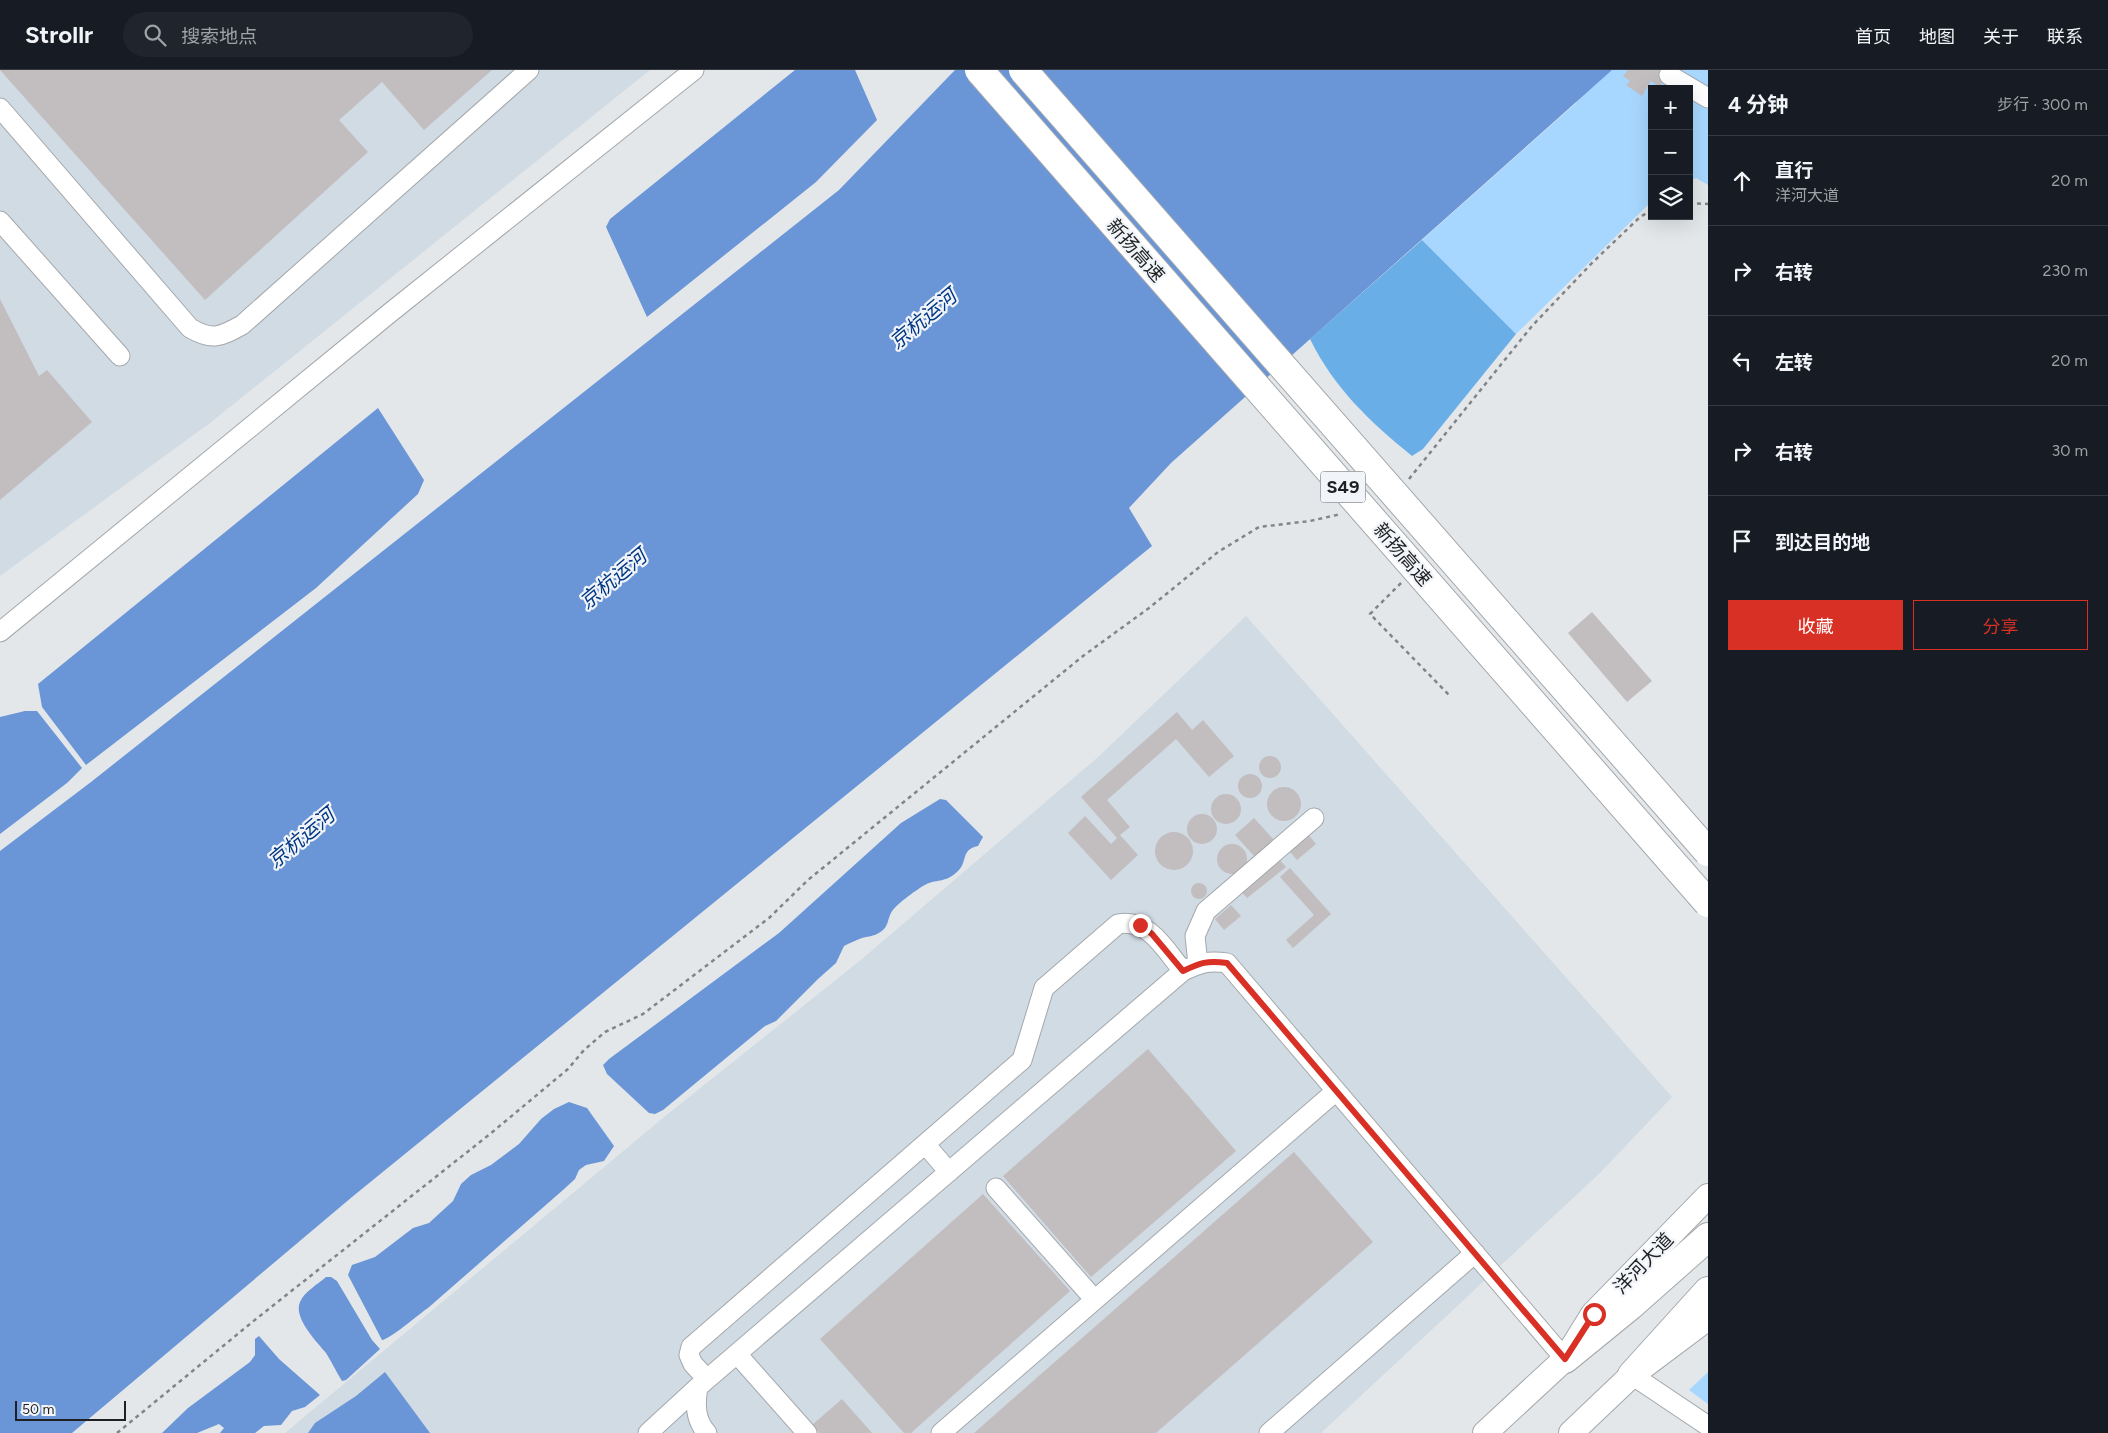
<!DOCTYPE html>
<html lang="zh">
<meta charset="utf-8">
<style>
body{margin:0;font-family:Figtree,"Noto Sans SC",sans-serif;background:#20242c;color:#f1f3f6}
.controls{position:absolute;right:15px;top:15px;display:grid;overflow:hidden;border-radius:0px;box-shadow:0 5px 20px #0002}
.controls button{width:45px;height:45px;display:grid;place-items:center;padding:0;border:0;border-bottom:1px solid #363941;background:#171b24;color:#f1f3f6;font:25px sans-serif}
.scale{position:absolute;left:15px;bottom:12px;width:111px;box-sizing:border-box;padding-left:5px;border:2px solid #1f2022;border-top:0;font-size:14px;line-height:18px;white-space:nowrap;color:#1f2022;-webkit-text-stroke:4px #f1f4f8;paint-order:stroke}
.stop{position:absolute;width:15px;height:15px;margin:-11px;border:4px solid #d93025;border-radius:50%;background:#fff}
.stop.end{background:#d93025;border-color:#fff;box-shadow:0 1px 5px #0008}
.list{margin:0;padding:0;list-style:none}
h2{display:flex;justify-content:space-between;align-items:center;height:65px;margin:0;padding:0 20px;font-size:21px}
h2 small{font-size:16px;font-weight:400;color:#9ea1a6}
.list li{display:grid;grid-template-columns:32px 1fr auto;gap:15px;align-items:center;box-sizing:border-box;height:90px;padding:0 20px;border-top:1px solid #363941}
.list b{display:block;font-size:19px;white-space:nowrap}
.list p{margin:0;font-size:16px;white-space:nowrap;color:#9ea1a6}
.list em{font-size:16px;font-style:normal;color:#9ea1a6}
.actions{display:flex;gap:10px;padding:15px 20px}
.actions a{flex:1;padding:11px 0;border:1px solid #d93025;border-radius:0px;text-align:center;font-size:18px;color:#d93025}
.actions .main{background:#d93025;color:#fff}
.icon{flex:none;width:28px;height:28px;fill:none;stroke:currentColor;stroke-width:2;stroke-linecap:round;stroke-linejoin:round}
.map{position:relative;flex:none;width:1708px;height:1363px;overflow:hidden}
header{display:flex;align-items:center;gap:30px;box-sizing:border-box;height:70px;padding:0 25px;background:#171b24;border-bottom:1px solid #363941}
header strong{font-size:24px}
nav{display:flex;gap:28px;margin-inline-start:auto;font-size:18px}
.search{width:350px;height:45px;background:#20242c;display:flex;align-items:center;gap:12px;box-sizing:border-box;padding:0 18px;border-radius:28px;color:#9ea1a6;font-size:19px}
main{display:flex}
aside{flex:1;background:#171b24}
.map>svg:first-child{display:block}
.built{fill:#d1dbe4}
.green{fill:#a7d7ff}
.forest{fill:#69aee7}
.water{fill:#6a95d6}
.building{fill:#c2bdbf}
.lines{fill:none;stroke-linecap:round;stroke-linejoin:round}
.minor-casing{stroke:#a4a8ab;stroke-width:21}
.major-casing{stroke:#a4a8ab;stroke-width:26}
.highway-casing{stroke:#a4a8ab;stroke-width:30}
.path{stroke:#828587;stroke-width:2.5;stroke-dasharray:4 4;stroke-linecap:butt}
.minor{stroke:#fff;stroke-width:19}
.major{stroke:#fff;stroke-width:24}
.highway{stroke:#fff;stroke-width:28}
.highway-bridge-casing{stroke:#a4a8ab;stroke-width:30;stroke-linecap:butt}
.highway-bridge{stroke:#fff;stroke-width:28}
.route{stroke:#d93025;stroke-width:6}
.labels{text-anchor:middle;stroke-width:4.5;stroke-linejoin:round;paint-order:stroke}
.shield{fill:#f1f4f8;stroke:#5e6062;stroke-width:1}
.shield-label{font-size:18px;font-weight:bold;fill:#1f2022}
.street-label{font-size:19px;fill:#1f2022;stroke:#f1f4f8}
.water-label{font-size:20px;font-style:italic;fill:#003783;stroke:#f1f4f8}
</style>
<header>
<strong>Strollr</strong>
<div class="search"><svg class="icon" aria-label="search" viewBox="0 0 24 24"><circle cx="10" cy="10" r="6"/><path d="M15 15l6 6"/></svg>搜索地点</div>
<nav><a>首页</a><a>地图</a><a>关于</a><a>联系</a></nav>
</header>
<main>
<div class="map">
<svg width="1708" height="1363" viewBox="0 0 1708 1363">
<rect width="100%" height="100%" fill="#e3e7ea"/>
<path class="built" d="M0,0H650L210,353L0,506Z
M1246,546L1672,1027L1601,1102L1321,1363H285L669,1043L862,889L1097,688Z"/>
<path class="green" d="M1594,0H1708V115L1696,108L1689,111V19H1652V131L1516,264L1422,170L1576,33Z
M1708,1302V1334L1689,1320Z"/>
<path class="forest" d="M1422,170L1516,264L1423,379L1412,386C1370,352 1334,318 1310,269Z"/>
<path class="water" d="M795,0H855L877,50L816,112L647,247L606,157L610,149Z
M955,0H1612L1171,393L1129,438L1152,476L352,1127L72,1363H0V781L91,712L839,120Z
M378,338L424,410L418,424L316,518L86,695L42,637L38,614Z
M25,641H37L82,698L67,713L0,764V647Z
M940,729L946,730L983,767L978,776C960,780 968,792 958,801C945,814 936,808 923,816C915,821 895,835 891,843C888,848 888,856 883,860C876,866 870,866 862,868C856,870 850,873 844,876L836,893L818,909L776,951L765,956L663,1040L655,1044L649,1043L607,1004L603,995L609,989L779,863L901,753Z
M569,1032L587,1038L614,1076L604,1091L586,1095L579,1100L575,1109L563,1120L428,1238C419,1244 389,1270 382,1270L348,1205L352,1195L375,1187L413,1158L429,1153L453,1131L461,1114L471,1105L491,1095L519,1074L541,1049L554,1039Z
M326,1207H331L337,1211L372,1270L380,1279L346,1310L342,1311C336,1302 332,1292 326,1283C317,1272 293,1248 300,1232C304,1222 318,1214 326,1207Z
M259,1266L279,1289L320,1325L305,1337L292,1341L281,1355L264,1356L255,1363H220L224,1358L219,1354L197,1363H162L188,1338L250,1292L255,1285V1269Z
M385,1302L430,1363H308L315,1353L356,1326Z"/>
<path class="building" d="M0,0H492L424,60L382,12L339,50L368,82L205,230Z
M1628,0H1671L1659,17L1651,11L1642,26L1626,15L1630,11L1623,6Z
M0,229L39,306L47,300L92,352L0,430Z
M1592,542L1652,611L1627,632L1568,563Z
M1177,642L1192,660L1203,650L1234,686L1209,707L1176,669L1107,730L1130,757L1120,765L1138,785L1111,810L1068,763L1085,746L1111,774L1117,768L1081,727Z
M1259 697a11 11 0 1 1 22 0a11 11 0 1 1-22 0Z
M1238 716a12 12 0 1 1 24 0a12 12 0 1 1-24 0Z
M1267 734a17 17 0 1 1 34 0a17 17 0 1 1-34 0Z
M1211 739a15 15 0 1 1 30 0a15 15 0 1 1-30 0Z
M1187 759a15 15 0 1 1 30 0a15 15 0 1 1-30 0Z
M1254,748L1274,770L1255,787L1235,765Z
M1155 781a19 19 0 1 1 38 0a19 19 0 1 1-38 0Z
M1306,762L1316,774L1297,790L1287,778Z
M1217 789a15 15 0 1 1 30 0a15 15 0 1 1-30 0Z
M1278,788L1286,797L1247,828L1239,819Z
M1290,798L1331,844L1293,878L1286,870L1314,845L1280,807Z
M1191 821a8 8 0 1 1 16 0a8 8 0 1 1-16 0Z
M1231,835L1241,846L1224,860L1215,849Z
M1148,979L1236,1081L1091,1207L1003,1106Z
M1294,1082L1373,1172L1156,1363H974Z
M983,1124L1070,1221L911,1363H904L820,1269Z
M842,1329L872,1363H819L812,1355Z"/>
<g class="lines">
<defs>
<path id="minor" d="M1669,5L1708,28
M0,38L190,258C212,271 220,267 242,255L529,0
M0,151L120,286
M0,562L391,242L694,0
M1198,894L1195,866L1206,841L1314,748
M925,1074L949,1102
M996,1118L1095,1230
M737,1284L807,1363
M1632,1305L1708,1356
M707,1309L693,1294L689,1285L691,1277L1022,990L1044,918L1118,854C1149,848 1166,881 1183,901
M648,1363L698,1317
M707,1363C695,1350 695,1334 698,1317L1183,901C1200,893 1208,890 1227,893L1565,1289
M941,1363L1336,1021
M1269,1363L1475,1183"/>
<path id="major" d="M1485,1363L1565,1289L1593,1244L1708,1126
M1571,1363L1632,1305L1708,1248"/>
<path id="highway" d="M1565,1289L1630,1236L1708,1167
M1632,1305L1708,1221"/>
</defs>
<use href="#minor" class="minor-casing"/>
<use href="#major" class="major-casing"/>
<use href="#highway" class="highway-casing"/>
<path class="path" d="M1689,133L1708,134
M1409,409L1532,256L1592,193L1640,147L1652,140
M1401,513L1370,544L1450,626
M117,1363L256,1249L490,1064L568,999L584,980L605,962L643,944L769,848L808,810L1083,586L1149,538L1218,482L1259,457L1310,451L1341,444"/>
<use href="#minor" class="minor"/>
<use href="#major" class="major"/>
<use href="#highway" class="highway"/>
<defs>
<path id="highway-bridge" d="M979,0L1708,833
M1023,0L1708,782"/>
</defs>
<use href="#highway-bridge" class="highway-bridge-casing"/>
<use href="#highway-bridge" class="highway-bridge"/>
</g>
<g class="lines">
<path class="route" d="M1140,855L1152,864L1183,901C1200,893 1207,890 1227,893L1565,1289L1594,1244"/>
</g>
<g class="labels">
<rect class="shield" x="1320.5" y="401.5" width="45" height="31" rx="4"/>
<g class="shield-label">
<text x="1343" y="423">S49</text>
</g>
<g class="street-label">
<text transform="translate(1136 180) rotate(49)" y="7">新扬高速</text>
<text transform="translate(1403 484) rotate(49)" y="7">新扬高速</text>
<text transform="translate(1643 1193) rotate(-46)" y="7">洋河大道</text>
</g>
<g class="water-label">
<text transform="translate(923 249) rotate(-40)" y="7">京杭运河</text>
<text transform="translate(613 509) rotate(-40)" y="7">京杭运河</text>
<text transform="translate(301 768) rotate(-40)" y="7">京杭运河</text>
</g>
</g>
</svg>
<div class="controls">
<button>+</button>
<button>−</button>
<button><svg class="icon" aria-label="layers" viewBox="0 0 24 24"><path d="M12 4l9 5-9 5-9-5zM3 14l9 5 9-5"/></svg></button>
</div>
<div class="scale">50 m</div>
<div class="stop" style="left:1594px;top:1244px"></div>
<div class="stop end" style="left:1140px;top:855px"></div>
</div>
<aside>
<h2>4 分钟<small>步行 · 300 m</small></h2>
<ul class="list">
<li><svg class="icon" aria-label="ahead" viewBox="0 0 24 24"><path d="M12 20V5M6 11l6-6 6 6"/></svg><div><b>直行</b><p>洋河大道</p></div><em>20 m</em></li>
<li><svg class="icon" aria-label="right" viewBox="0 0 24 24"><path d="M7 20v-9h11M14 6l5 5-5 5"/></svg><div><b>右转</b></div><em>230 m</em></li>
<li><svg class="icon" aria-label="left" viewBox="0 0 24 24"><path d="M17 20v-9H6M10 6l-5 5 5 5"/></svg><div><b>左转</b></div><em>20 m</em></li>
<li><svg class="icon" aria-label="right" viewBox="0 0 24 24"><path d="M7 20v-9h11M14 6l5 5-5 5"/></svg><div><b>右转</b></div><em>30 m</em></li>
<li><svg class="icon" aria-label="arrive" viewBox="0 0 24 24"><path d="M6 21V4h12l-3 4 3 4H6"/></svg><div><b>到达目的地</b></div></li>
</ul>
<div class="actions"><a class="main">收藏</a><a>分享</a></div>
</aside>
</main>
